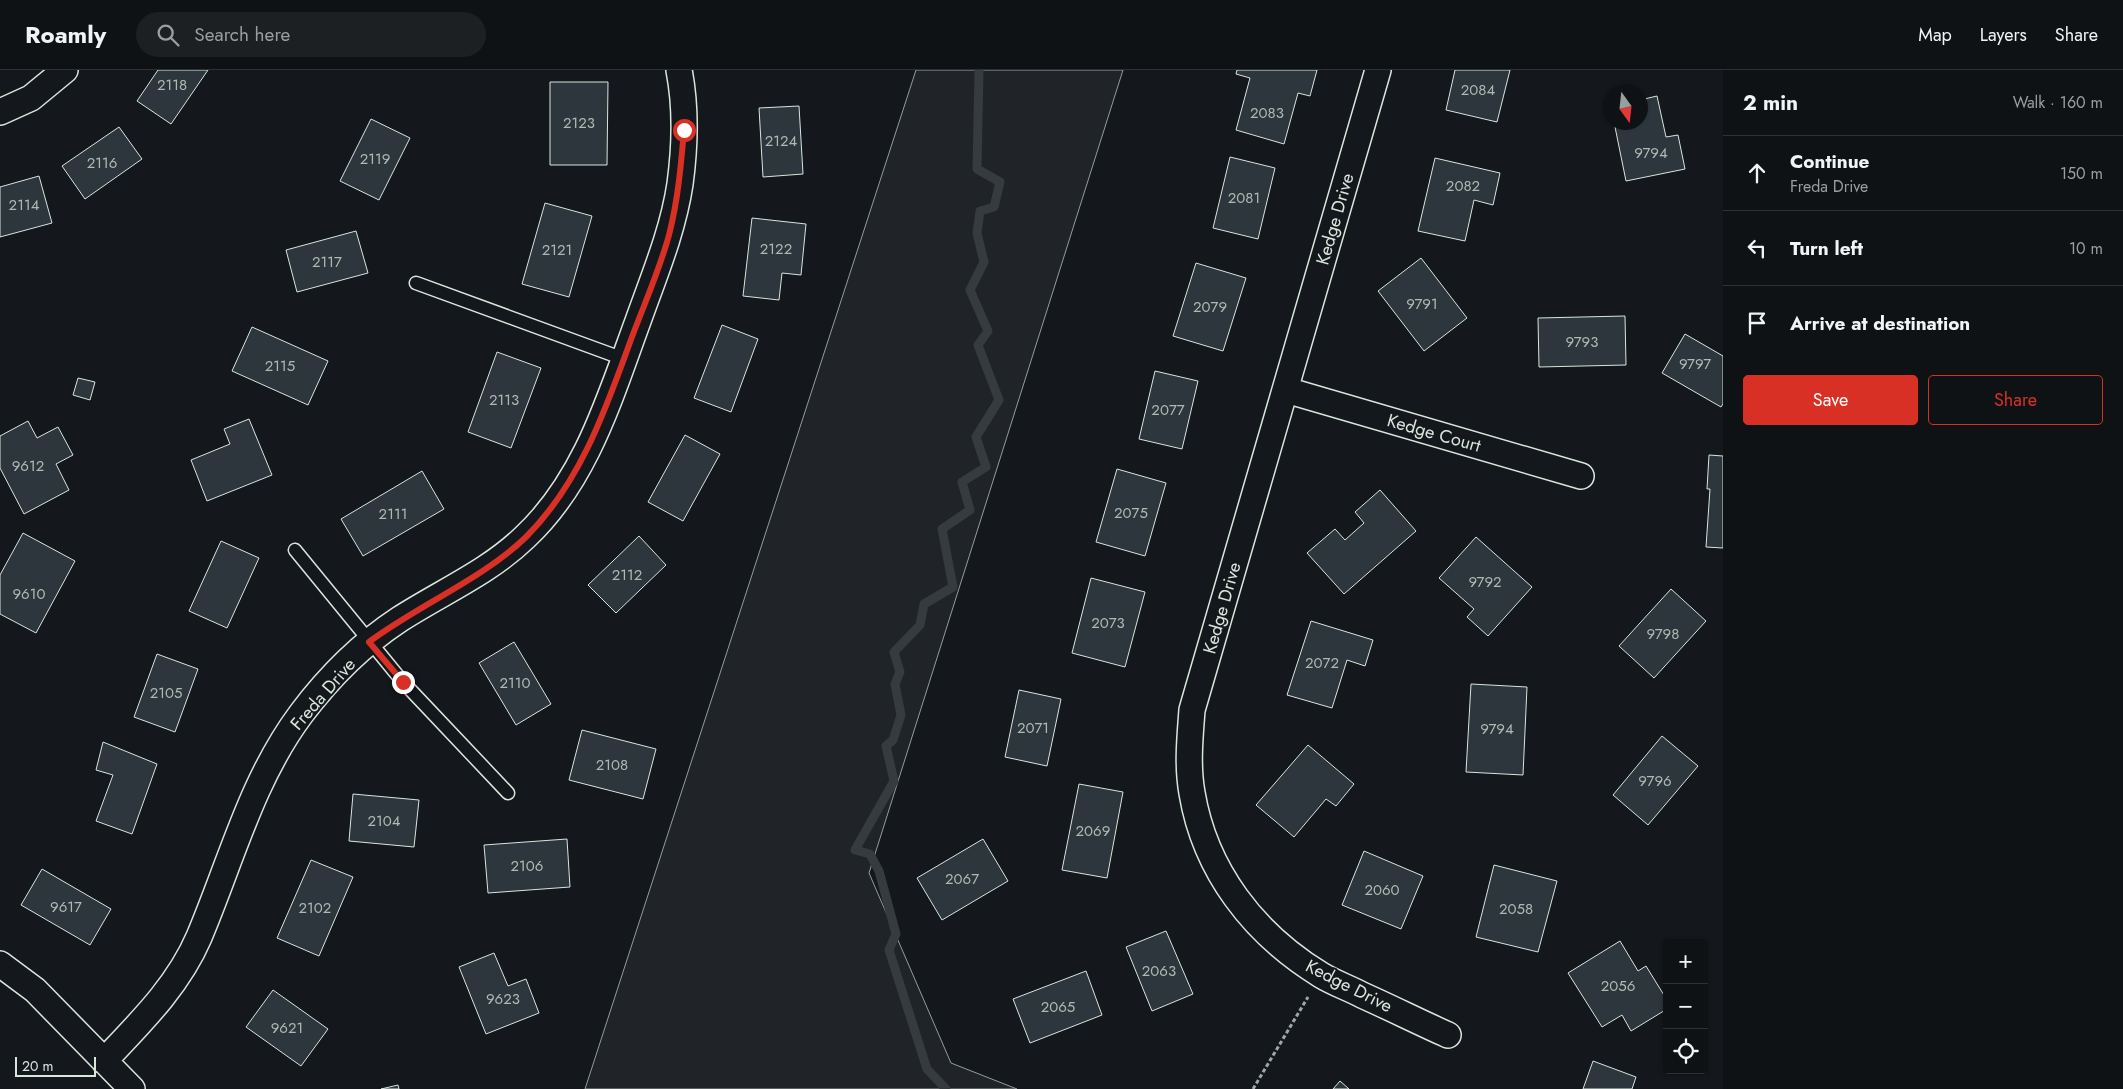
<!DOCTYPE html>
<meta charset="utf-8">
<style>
body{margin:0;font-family:Jost,sans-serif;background:#1d2022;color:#f1f3f6}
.controls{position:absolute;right:15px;bottom:15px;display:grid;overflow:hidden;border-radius:5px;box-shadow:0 1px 4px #0004}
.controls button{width:45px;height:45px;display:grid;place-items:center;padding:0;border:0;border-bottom:1px solid #2f3234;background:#0f1215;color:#f1f3f6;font:25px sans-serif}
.compass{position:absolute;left:1603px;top:15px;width:45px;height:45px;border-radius:50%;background:#0f1215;box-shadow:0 1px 4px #0004;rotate:165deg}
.scale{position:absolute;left:15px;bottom:12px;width:81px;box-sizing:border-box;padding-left:5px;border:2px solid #d8e6dc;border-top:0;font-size:14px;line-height:18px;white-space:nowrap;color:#d8e6dc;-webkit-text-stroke:4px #14181c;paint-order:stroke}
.stop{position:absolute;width:15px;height:15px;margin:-11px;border:4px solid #d93025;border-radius:50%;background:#fff}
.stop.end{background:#d93025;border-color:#fff;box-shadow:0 1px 5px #0008}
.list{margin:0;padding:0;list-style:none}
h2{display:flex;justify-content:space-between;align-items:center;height:65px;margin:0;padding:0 20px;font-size:21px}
h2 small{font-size:16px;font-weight:400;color:#9b9ea0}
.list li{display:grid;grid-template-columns:32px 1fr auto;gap:15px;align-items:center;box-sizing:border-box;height:75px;padding:0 20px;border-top:1px solid #2f3234}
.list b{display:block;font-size:19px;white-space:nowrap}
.list p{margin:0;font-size:16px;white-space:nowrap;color:#9b9ea0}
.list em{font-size:16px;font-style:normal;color:#9b9ea0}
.actions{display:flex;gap:10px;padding:15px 20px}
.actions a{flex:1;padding:11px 0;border:1px solid #d93025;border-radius:5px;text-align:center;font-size:18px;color:#d93025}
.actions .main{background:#d93025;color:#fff}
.icon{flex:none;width:28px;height:28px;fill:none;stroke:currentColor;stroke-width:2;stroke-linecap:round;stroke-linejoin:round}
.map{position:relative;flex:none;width:1723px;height:1019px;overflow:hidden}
header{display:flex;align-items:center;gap:30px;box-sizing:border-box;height:70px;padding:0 25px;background:#0f1215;border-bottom:1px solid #2f3234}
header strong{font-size:24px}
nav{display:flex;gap:28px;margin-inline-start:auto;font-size:18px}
.search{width:350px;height:45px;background:#1d2022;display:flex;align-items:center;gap:12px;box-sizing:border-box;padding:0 18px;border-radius:28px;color:#9b9ea0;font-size:19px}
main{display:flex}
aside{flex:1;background:#0f1215}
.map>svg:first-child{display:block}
.green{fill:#202428;stroke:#939e99}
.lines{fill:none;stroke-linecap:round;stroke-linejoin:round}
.stream{stroke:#363b3e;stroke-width:9}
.building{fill:#2c363c;stroke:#d8e6dc}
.lane-casing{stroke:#d8e6dc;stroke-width:15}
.street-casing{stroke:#d8e6dc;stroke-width:28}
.path{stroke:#9da8a2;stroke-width:3;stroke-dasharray:4 2.5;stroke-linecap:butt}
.lane{stroke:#14181c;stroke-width:12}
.street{stroke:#14181c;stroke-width:25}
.route{stroke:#d93025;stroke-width:6}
.labels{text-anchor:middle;stroke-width:4;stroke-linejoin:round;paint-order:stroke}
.number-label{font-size:15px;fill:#adbab4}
.street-label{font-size:18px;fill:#d8e6dc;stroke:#14181c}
</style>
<header>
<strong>Roamly</strong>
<div class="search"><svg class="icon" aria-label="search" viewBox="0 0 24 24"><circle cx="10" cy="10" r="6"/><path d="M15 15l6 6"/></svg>Search here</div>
<nav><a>Map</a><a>Layers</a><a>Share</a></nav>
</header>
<main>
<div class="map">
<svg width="1723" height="1019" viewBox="0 0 1723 1019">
<rect width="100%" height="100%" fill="#14181c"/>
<path class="green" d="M916,0H1123L869,803L951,993L1017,1019H585Z"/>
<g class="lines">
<path class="stream" d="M946,1019L927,999L889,880L896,864L879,801L870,784L855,780L894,711L886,676L893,670L901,645L895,614L900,602L894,582L920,555L924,534L953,517L942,459L970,440L962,412L986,397L976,367L999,330L978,275L988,261L970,220L984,192L977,163L980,141L994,137L1000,112L977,99L979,0"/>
</g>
<path class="building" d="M158,0H208L171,54L137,31Z
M1237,0H1317L1310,26L1298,23L1284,74L1236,60L1250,8L1236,4Z
M1455,0H1510L1497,52L1446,40Z
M550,12H608L607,95H550Z
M1657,26L1666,67L1678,65L1685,99L1626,111L1614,52H1640V30Z
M799,36L803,104L763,107L759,38Z
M371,49L410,68L379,130L340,111Z
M119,57L142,89L85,129L62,96Z
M1230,87L1275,98L1258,169L1213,158Z
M1435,88L1500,103L1493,135L1474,130L1465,171L1418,161Z
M39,106L52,153L0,167V117Z
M545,133L592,146L569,227L522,214Z
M752,148L806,154L801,205L782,203L779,230L743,226Z
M356,161L368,203L297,222L286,180Z
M1421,188L1467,248L1424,281L1378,221Z
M1196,193L1246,208L1223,281L1173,266Z
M1625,246L1626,295L1539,297L1538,248Z
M722,255L758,269L731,342L694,328Z
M252,257L328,291L308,335L232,301Z
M1685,264L1723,286V334L1721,337L1662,303Z
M497,282L541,298L511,378L468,362Z
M1155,301L1198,311L1182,379L1139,369Z
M78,308L95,312L90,330L73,325Z
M249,349L272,405L207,431L191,390L230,374L224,359Z
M28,351L37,368L58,357L73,385L56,394L69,420L24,444L0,398V366Z
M685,365L720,384L683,451L648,432Z
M1709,385L1723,386V478L1706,477L1710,419H1707Z
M1117,399L1166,413L1145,486L1096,472Z
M422,401L444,439L363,486L341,449Z
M1380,420L1416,461L1344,524L1307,483L1335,459L1345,470L1364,453L1355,442Z
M23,463L75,491L36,563L0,544V505Z
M639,466L666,495L616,543L588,515Z
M1476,467L1532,517L1488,566L1467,547L1474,539L1439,508Z
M221,471L259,488L227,558L189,541Z
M1091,508L1145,522L1125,597L1072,583Z
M1671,519L1706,551L1654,608L1619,576Z
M1311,551L1373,570L1365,596L1347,590L1332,638L1287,625Z
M514,572L551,634L516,655L479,593Z
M157,584L198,599L175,662L134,647Z
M1471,614L1527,617L1523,705L1466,702Z
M1019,620L1061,629L1047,696L1005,687Z
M582,660L656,679L643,729L569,710Z
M1662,666L1698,696L1648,755L1613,725Z
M103,672L157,694L132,764L96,751L113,705L96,700Z
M1308,675L1354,714L1336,736L1326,729L1294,767L1256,735Z
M1079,714L1123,722L1107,808L1062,800Z
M353,724L419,730L414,777L349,771Z
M567,769L570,817L488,823L484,775Z
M983,769L1008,811L942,850L917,808Z
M1364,781L1423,806L1401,859L1342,835Z
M311,790L353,807L319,886L277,868Z
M1494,795L1557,811L1538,882L1476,867Z
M42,799L111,839L90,875L21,835Z
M1166,861L1193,924L1152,941L1126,877Z
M1620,871L1638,901L1646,896L1667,930V939L1631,961L1622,945L1602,957L1568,903Z
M494,883L508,916L526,909L539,943L486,964L459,897Z
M1086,901L1102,945L1030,973L1013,929Z
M273,920L328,959L301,996L246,957Z
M1593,991L1636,1007L1632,1019H1583Z
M1340,1011L1349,1019H1333Z
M398,1015L399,1019H381Z"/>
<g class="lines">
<defs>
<path id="lane" d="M416,213L624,289
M295,480L403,612L508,723"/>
<path id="street" d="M1378,0L1192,640C1190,667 1187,695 1192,723C1205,801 1254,864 1321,905C1334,913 1349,918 1362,925C1391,938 1419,952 1448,965
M0,42L31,28L65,0
M1286,320L1581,406
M0,894L35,920L132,1019
M104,991C140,953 178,916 199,867C231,792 251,711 301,644C328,608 362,574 400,549C442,522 489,502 525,467C586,410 610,327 638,251C654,206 673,161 680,114C685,77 686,36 679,0"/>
</defs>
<use href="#lane" class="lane-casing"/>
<use href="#street" class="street-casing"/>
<path class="path" d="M1253,1019L1308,927"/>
<use href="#lane" class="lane"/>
<use href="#street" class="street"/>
</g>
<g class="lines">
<path class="route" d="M403,612L369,572C417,536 484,508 526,467C579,414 604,344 629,275C642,239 659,202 669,165C678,130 681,95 684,60"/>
</g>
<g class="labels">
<g class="number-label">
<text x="172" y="20">2118</text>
<text x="1478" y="25">2084</text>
<text x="1267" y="48">2083</text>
<text x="579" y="58">2123</text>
<text x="781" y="76">2124</text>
<text x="1651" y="88">9794</text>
<text x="375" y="94">2119</text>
<text x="102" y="98">2116</text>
<text x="1463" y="121">2082</text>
<text x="1244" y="133">2081</text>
<text x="24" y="140">2114</text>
<text x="776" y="184">2122</text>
<text x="557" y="185">2121</text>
<text x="327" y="197">2117</text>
<text x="1422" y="239">9791</text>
<text x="1210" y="242">2079</text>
<text x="1582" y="277">9793</text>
<text x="1695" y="299">9797</text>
<text x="280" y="301">2115</text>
<text x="504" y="335">2113</text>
<text x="1168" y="345">2077</text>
<text x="28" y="401">9612</text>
<text x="1131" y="448">2075</text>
<text x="393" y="449">2111</text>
<text x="627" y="510">2112</text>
<text x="1485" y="517">9792</text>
<text x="29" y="529">9610</text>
<text x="1108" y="558">2073</text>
<text x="1663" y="569">9798</text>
<text x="1322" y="598">2072</text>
<text x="515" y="618">2110</text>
<text x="166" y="628">2105</text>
<text x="1033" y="663">2071</text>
<text x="1497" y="664">9794</text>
<text x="612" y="700">2108</text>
<text x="1655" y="716">9796</text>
<text x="384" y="756">2104</text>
<text x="1093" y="766">2069</text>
<text x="527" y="801">2106</text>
<text x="962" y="814">2067</text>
<text x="1382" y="825">2060</text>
<text x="66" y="842">9617</text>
<text x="315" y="843">2102</text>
<text x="1516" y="844">2058</text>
<text x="1159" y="906">2063</text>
<text x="1618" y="921">2056</text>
<text x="503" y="934">9623</text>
<text x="1058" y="942">2065</text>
<text x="287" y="963">9621</text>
</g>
<g class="street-label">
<text transform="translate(1335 149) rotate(-74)" y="6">Kedge Drive</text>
<text transform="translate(1434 363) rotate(16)" y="6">Kedge Court</text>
<text transform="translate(1222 538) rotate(-74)" y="6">Kedge Drive</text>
<text transform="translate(323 624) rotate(-49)" y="6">Freda Drive</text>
<text transform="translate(1349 916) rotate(27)" y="6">Kedge Drive</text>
</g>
</g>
</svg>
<div class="controls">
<button>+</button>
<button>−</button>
<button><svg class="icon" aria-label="locate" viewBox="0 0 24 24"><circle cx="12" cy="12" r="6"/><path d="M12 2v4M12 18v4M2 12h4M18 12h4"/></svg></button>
</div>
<svg class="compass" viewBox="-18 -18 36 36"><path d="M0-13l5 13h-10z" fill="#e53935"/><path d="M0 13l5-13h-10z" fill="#9b9ea0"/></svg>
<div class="scale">20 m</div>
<div class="stop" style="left:684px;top:60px"></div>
<div class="stop end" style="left:403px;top:612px"></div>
</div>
<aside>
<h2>2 min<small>Walk · 160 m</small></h2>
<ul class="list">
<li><svg class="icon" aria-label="ahead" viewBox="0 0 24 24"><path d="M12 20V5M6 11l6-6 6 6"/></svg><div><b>Continue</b><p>Freda Drive</p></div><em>150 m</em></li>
<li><svg class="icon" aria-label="left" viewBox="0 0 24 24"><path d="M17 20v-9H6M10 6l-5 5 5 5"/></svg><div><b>Turn left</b></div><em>10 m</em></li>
<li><svg class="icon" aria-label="arrive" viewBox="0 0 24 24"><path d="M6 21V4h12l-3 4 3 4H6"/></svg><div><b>Arrive at destination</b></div></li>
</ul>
<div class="actions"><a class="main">Save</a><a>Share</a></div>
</aside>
</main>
